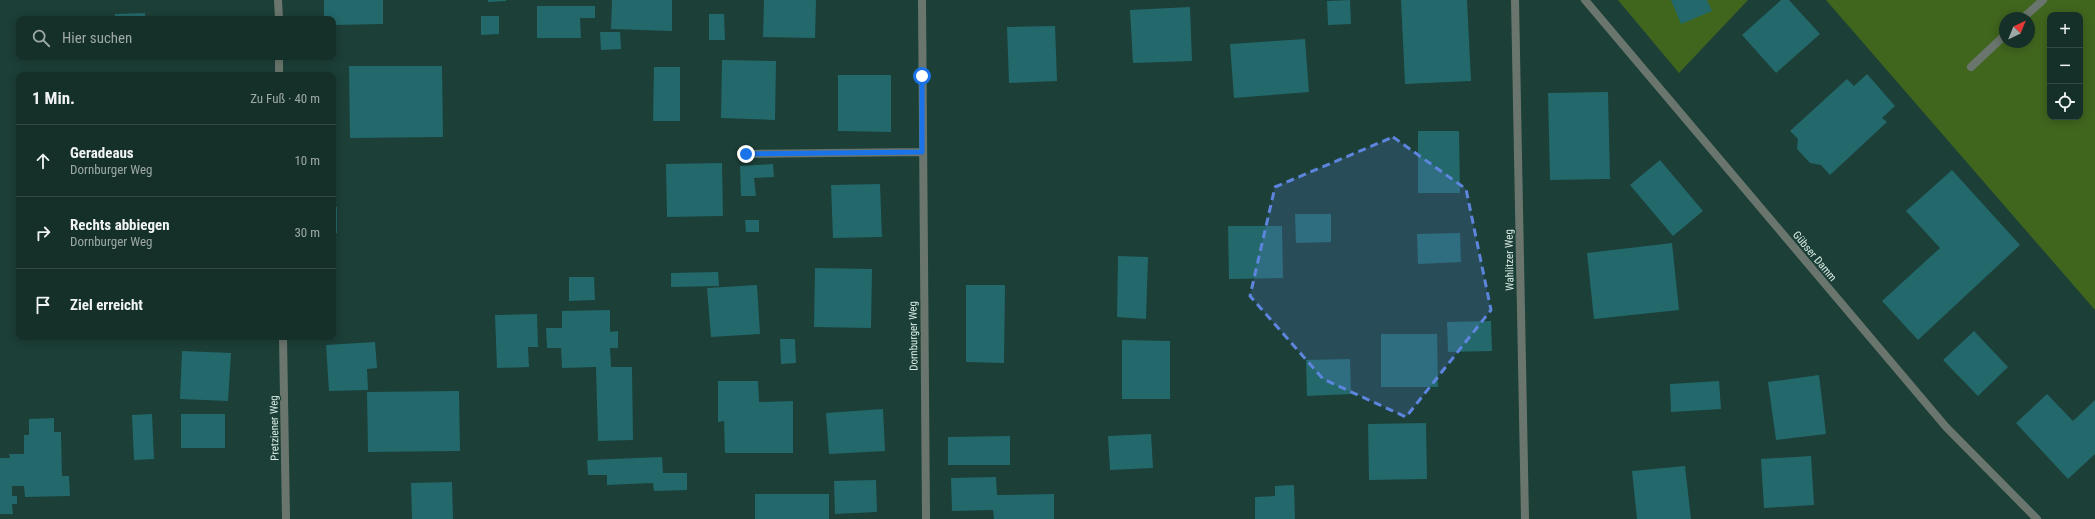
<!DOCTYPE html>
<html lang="de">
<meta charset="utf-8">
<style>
body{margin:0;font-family:"Roboto Condensed",sans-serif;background:#223b35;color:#f1f3f6}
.controls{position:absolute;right:12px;top:12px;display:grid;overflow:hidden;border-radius:8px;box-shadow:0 2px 10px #0003}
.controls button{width:36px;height:36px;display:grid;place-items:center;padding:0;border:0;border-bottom:1px solid #344a46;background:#152f29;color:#f1f3f6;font:20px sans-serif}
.compass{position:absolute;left:1999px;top:12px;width:36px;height:36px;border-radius:50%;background:#152f29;box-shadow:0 2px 10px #0003;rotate:43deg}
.stop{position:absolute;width:12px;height:12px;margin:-9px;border:3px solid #1a73e8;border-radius:50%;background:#fff}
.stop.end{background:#1a73e8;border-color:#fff;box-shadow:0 1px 4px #0008}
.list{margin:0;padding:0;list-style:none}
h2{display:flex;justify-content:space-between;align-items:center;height:52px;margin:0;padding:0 16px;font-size:17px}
h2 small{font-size:13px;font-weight:400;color:#9da9a8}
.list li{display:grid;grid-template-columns:26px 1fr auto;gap:12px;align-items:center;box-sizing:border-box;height:72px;padding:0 16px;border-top:1px solid #344a46}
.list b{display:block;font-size:15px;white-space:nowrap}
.list p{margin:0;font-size:13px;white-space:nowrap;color:#9da9a8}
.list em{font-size:13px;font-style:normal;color:#9da9a8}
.icon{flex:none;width:22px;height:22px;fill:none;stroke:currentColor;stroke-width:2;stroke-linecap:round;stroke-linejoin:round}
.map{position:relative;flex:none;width:2095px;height:519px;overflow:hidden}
.search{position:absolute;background:#152f29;box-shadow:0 2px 10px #0003;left:16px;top:16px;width:320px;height:44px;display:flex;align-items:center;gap:10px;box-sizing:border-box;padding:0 14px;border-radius:8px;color:#9da9a8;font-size:15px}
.panel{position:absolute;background:#152f29;box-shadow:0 2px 10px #0003;left:16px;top:72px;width:320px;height:268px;border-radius:8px}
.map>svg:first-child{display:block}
.green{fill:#40661e;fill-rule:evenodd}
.building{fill:#23686b}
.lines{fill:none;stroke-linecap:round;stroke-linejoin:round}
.service{stroke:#6a766d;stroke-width:8}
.minor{stroke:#6a766d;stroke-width:8}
.route{stroke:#1a73e8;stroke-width:5}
.marked{fill:#5e85dd;fill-opacity:0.2;stroke:#5e85dd;stroke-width:3;stroke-dasharray:8 5;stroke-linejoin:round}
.labels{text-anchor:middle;stroke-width:3;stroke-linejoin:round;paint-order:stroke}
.street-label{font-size:11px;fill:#d8ebe6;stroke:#1c3f37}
</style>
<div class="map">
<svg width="2095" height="519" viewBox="0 0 2095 519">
<rect width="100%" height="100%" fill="#1c3f37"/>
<path class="green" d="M1618,0H1748L1679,73Z
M1826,0H2095V310ZM2050,15H2080V117H2050ZM2005,18H2029V42H2005Z"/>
<path class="building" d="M324,0H383V24L333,25V19H324Z
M488,0H506V1L488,2Z
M612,0H672V31L611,29Z
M764,0H816L815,38L763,37Z
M1350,0L1351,24L1328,25L1327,1Z
M1401,0H1467L1471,81L1405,84Z
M1671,0H1707L1712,11L1681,24Z
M1781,0H1789L1820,34L1776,73L1742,35Z
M537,6H595V18H580L581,38H537Z
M1190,7L1192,61L1133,63L1130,10Z
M145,13V19H115V14Z
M709,14H724L725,40H709Z
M481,16H499V34L481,35Z
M1055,26L1057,81L1009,83L1007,27Z
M600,32H620L621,49L601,50Z
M1305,39L1309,92L1234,98L1230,44Z
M722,60L776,61L775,120L721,118Z
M349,66H442L443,137L350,138Z
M654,67H680V121H653Z
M1867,74L1895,106L1882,118L1887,122L1830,175L1821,165L1810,163L1797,149L1798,139L1790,131L1847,79L1854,86Z
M838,75H891V132L838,131Z
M1608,92L1610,179L1550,180L1548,93Z
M1418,131H1459L1460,193H1418Z
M1660,160L1703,211L1673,236L1630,185Z
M722,163L723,216L667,217L666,164Z
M773,164L774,177L754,178L756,196H741L740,166Z
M1952,170L2020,245L1918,340L1882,301L1940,248L1906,211Z
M880,184L882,237L833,238L831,185Z
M333,207H337V233H333Z
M1295,214H1331V242L1296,243Z
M745,220H759V232H746Z
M1228,226H1282L1283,278L1229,279Z
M1460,233L1461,262L1418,264L1417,234Z
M1672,243L1679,310L1594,319L1587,253Z
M1118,256L1148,257L1146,319L1117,317Z
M815,268L872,269L871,328L814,327Z
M718,272L719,286L671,287V273Z
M569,277H594L595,300L569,301Z
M757,285L760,334L711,337L707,288Z
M966,285H1005L1004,363L966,362Z
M610,310V332L618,331V348H610L611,367H632L633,440L598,441L596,367L562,368L561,348H547L546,328H562V311Z
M537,314L538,347H528L529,367L497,368L495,315Z
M1491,321L1492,351L1448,352L1447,322Z
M1974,331L2008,367L1978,396L1943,360Z
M1381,334H1437L1438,387H1381Z
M780,339H795L796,363L781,364Z
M1122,340L1170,341V399H1122Z
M375,342L377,368L367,369L368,390L329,391L326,345Z
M182,351L231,353L228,401L180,399Z
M1350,359L1351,394L1307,396L1306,360Z
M1819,375L1826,434L1776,440L1768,382Z
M718,381H758L759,402L793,401V453H725L724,421L718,422Z
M1719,381L1721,409L1671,412L1670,384Z
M459,391L460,451L368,452L367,392Z
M2047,394L2073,421L2095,400V454L2068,479L2016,423Z
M883,409L885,451L829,454L826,413Z
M152,414L154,459L134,460L132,415Z
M181,414H225V448H181Z
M54,418V432H61L62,476H69L70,496L25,497L24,486H12V496H17V504H12L13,514H0V458H10L9,454H24V435H29V419Z
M1426,423L1427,479L1369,480L1368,424Z
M1151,434L1153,468L1110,470L1108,436Z
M1010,436V465H948V437Z
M1811,456L1814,505L1764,508L1761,459Z
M662,457L663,473H687V490L654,491L653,483L607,485V475H588L587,460Z
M1685,466L1691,519H1637L1632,471Z
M996,477L997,495L1054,494V519H994L993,510L952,511L951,478Z
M876,480L877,512L835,514L834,481Z
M452,482L453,519H412L411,483Z
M1294,485L1295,519H1255V497L1275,496V486Z
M755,494H829V519H755Z"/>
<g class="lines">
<path class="service" d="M2023,18L2043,0
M1971,67L2005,35"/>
<path class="minor" d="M278,0L279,19
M922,0L926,519
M1515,0L1525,519
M1585,0L1946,427L2037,519
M279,57V75
M746,154L922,152
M283,337L286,519"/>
</g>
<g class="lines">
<path class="route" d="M746,154L922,152V76"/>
</g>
<path class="marked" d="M1393,137L1466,189L1491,310L1406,417L1323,379L1250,296L1275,187Z"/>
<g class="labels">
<g class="street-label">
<text transform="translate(1815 256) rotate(50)" y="4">Gübser Damm</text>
<text transform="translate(1509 260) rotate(-91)" y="4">Wahlitzer Weg</text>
<text transform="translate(913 336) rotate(-91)" y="4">Dornburger Weg</text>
<text transform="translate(274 428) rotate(-91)" y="4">Pretziener Weg</text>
</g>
</g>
</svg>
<div class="controls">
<button>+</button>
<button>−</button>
<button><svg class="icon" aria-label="locate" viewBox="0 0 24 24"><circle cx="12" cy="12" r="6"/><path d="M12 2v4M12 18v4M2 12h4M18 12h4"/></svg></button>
</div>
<svg class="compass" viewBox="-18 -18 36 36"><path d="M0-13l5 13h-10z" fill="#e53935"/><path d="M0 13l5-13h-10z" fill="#9da9a8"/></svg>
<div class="stop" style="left:922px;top:76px"></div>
<div class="stop end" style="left:746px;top:154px"></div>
<div class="search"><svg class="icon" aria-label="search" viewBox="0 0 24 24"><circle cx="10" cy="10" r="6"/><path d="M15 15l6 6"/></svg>Hier suchen</div>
<section class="panel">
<h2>1 Min.<small>Zu Fuß · 40 m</small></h2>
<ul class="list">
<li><svg class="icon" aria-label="ahead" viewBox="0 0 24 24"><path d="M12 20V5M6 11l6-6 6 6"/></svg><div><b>Geradeaus</b><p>Dornburger Weg</p></div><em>10 m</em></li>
<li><svg class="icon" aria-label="right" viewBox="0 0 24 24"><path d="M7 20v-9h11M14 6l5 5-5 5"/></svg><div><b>Rechts abbiegen</b><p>Dornburger Weg</p></div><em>30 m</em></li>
<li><svg class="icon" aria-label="arrive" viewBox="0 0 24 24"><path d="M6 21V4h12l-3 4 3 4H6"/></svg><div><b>Ziel erreicht</b></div></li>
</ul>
</section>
</div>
